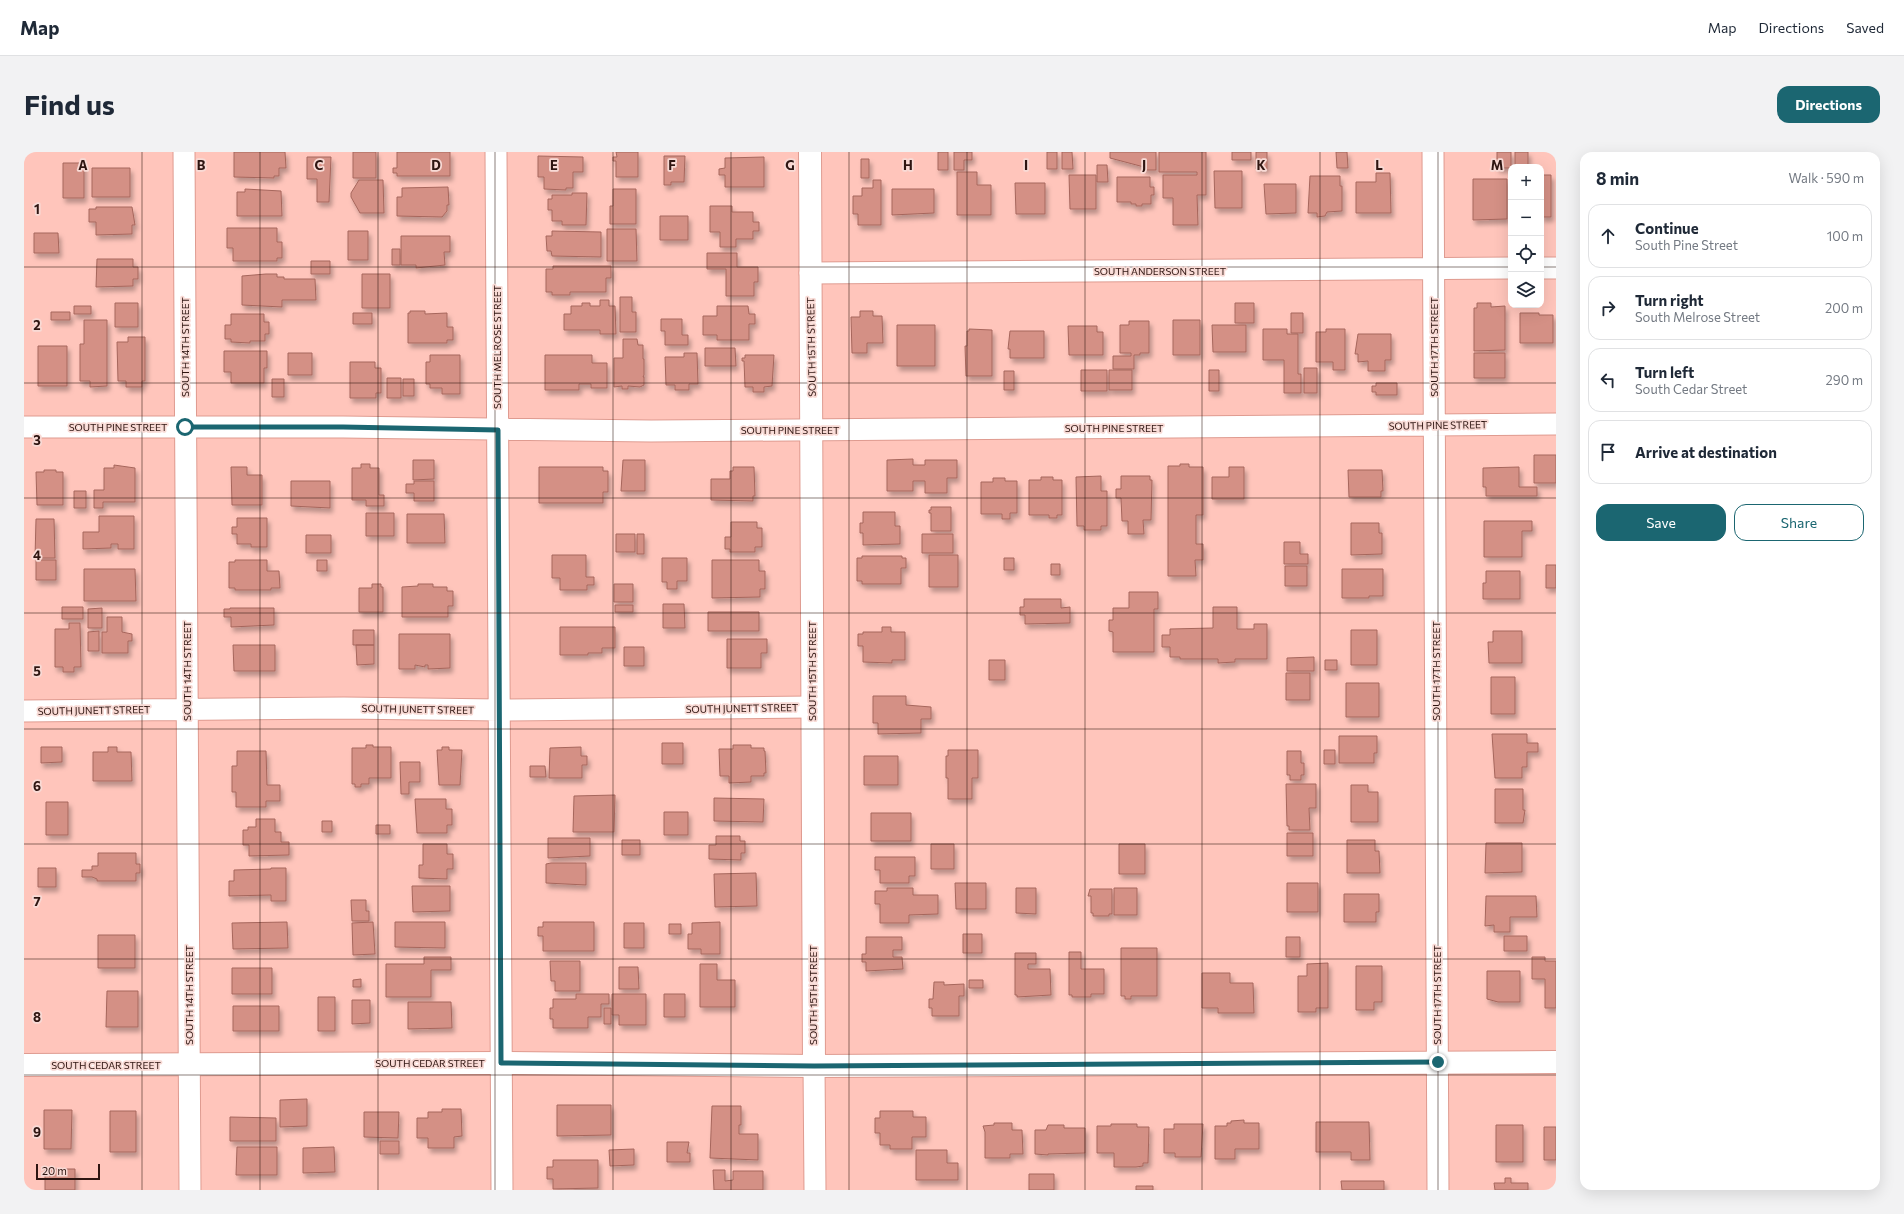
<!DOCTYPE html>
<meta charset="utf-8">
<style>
body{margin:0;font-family:Commissioner,sans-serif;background:#f2f2f3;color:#1f2937}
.controls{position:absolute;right:12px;top:12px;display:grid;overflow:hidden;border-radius:8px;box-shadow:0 4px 16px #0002}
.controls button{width:36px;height:36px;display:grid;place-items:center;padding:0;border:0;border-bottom:1px solid #e0e1e3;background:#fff;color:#1f2937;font:20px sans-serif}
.scale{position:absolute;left:12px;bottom:10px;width:64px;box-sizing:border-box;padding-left:4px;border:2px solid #2e1511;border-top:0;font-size:11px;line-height:14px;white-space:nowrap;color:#2e1511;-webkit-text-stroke:3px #f8dad5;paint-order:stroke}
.stop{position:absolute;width:12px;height:12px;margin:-9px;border:3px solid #1b6671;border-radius:50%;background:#fff}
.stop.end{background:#1b6671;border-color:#fff;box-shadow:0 1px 4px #0008}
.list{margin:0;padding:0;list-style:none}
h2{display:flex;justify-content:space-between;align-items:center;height:52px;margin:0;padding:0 16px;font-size:17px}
h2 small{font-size:13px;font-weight:400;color:#747a83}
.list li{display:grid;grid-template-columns:26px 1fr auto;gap:12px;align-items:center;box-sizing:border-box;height:64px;margin:0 8px 8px;padding:0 8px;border:1px solid #e0e1e3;border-radius:12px}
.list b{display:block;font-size:15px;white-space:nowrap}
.list p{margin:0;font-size:13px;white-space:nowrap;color:#747a83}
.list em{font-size:13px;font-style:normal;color:#747a83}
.actions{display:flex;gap:8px;padding:12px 16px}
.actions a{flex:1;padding:9px 0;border:1px solid #1b6671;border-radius:12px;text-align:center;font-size:14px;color:#1b6671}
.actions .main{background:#1b6671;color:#fff}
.icon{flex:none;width:22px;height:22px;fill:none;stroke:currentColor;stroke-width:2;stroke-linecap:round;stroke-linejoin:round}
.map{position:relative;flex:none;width:1532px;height:1038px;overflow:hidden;border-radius:12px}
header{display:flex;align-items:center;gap:24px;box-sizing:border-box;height:56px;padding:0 20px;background:#fff;border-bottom:1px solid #e0e1e3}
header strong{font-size:19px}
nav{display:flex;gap:22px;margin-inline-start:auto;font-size:14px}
.intro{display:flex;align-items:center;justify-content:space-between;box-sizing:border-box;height:96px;padding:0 24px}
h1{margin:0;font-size:28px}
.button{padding:10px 18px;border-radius:12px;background:#1b6671;color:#fff;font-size:14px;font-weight:700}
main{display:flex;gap:24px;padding:0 24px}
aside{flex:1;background:#fff;border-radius:12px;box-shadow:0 4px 16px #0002}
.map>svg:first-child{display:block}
.building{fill:#d49085;stroke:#a6665c;filter:url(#shadow)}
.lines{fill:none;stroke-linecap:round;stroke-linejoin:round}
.street-casing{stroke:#df9b90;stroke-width:23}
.secondary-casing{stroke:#df9b90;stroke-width:24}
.street{stroke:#fff;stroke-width:21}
.secondary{stroke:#fff;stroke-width:22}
.route{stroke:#1b6671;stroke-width:5}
.grid{fill:none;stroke:#2e1511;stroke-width:1;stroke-opacity:0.55}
.labels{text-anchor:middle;stroke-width:3.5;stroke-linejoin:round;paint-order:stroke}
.street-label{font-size:10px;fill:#2e1511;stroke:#f8dad5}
.grid-label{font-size:13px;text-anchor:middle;font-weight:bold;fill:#2e1511;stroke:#f8dad5;stroke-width:3.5;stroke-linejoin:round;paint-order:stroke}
</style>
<header>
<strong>Map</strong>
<nav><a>Map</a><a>Directions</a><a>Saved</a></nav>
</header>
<div class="intro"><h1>Find us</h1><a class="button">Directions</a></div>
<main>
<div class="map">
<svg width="1532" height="1038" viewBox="0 0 1532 1038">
<defs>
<filter id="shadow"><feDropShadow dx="2.5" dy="4.5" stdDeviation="2" flood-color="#0004"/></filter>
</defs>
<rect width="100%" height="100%" fill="#ffc5bb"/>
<path class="building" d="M210,0H261L262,16H255V24H250V26L210,25Z
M329,0H352V26H329Z
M373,0H426V24H373V21H369V16H373Z
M592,0H614V25H592V9H589V5H593Z
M914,0H924V18H914Z
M930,0H948V8H940V18H930Z
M1023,0H1033V17H1023Z
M1038,0H1048L1049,17H1038Z
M1086,0H1132V18H1120V15L1086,6Z
M1135,0H1182V43H1173L1174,73H1149V46H1139V23H1173V20H1135Z
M1208,0H1227V8H1208Z
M1232,0H1243V17H1232Z
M1312,0H1323L1324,16H1313Z
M1473,0H1487V16H1473Z
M1491,0H1504V15H1491Z
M514,4L559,5V20H549V36H542V38L520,37V25H514Z
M640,4H661L660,30H647V33H640Z
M283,5H307L305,50H293V27H283Z
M740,5V35H701V23H695V17L701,16V6Z
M837,7H845V26H837Z
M39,11H60V46H39Z
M1073,13H1083L1084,30H1073Z
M68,16H106V45H68Z
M1190,19H1218V56H1191Z
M933,20H953V33H967V63H933Z
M1352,21H1366L1367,61H1332V30H1352Z
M1045,23H1072V57H1046Z
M1517,23H1527V65H1517Z
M1286,24H1316V34H1318V59L1303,60L1301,64L1293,65V61H1284Z
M1093,25H1126V35H1130V43H1127V52H1118V54H1112V52H1107V50H1093Z
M1449,27H1483V67L1449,68Z
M335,28H359L360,61H336L327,45V41Z
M849,28H857V73H834V62H829V44H838V36H849Z
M991,31H1021V62H992Z
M1240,32H1272V61L1242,62Z
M424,35L425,53H423V59L418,65L373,64V45H378V36Z
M221,37L257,39L258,64H213V40H221Z
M589,37H612V72H586V54H589Z
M868,37H910V61L868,63Z
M548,41H563L562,73H538V69H528V58H524V47H528V43H548Z
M686,54H708V60H729V70H735V79H729V87H712V95H696V80H686Z
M72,55H108L111,73H108V82L72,83V70H65V57H72Z
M636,64H664V88H636Z
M203,76H253V90H258V106H253V109H209V96H203Z
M583,77H612L613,109H583Z
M324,79H344V108H324Z
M528,79L577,80V105L528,104L527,99H523L522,84H528Z
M10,81H34L35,101H10Z
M377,84H426V100H420L421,113L392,116V113H377Z
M368,97H376V113H368Z
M683,101H713V115H734V130H730V144H702V117H683Z
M73,107H109V115H114V127H109V134L72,135Z
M287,109H306V122H287Z
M529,114H587V126H582V140H546V143H528V140H522V117H529Z
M242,122H253V125H260V127H291L292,148H258V155L218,153V124Z
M338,122H366V156H338Z
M596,145H608V160H612V180H596Z
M576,148H585V154H591L592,182H576V178H540V162H547V154H558V151H566V154H576Z
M91,151H114V175H91Z
M1211,151H1230V171H1211Z
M1453,151H1467V155L1481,154V198L1450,199V156H1453Z
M50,154H67V162H50Z
M693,154H724L725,162H731V172H725V188H693V183H679V164H693Z
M386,159H401V162L423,161V175H429V188H423V191H384V161H386Z
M836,159H849V164H858L859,191H843V201H828L827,165H836Z
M27,160H46V168H27Z
M329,161H348V172H329Z
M1267,161H1279V181H1267Z
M1496,161H1515V163H1529V191H1496Z
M207,162H240V170H245V182H241V189H226V191L207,190V187H201V173H207Z
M637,167H658V183H664V193H641V179H637Z
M60,168H83V234L66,235V229H56V192H60Z
M1149,168H1176V203H1149Z
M1105,169H1125V201H1116V203H1110V217H1089V204H1107V201H1096V173H1105Z
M873,173H911V214H873Z
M1188,173H1222V200H1189Z
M1044,174H1073V180H1079V203H1045Z
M945,177L968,178V224H942L941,194H943V179H945Z
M1239,177H1263V182H1274V222H1277V241H1260V208H1239Z
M1302,177H1321V218H1309V210H1292V180H1302Z
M986,179H1020V206H986V197H984Z
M1334,182H1367V208H1361V219H1344V209L1334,210V202H1331Z
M104,185H121V229H118V235H102V229H94L93,190H104Z
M599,187H613L614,193H619V207H620V223L619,225H620V233L616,235L604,234V237H598V234L590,235V206H599Z
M14,194H43V234H14Z
M681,196H711L712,214H681Z
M200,199H243V216H240V231H207V220H200Z
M264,201H288V223H264Z
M660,201H673L674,232H665V238H651V233H642L641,205H660Z
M1450,201H1481V226H1450Z
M406,203H436V242H418V236H406V232H402V210H406Z
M521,203H568V211H583V236H567V232H555V238H521Z
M721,203H750L748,234L740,235V240H729V235H721L720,209H718V206H721Z
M326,210H351V216H357V241H352V246H326Z
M1280,216H1293V241H1280Z
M1057,218H1083V239H1057Z
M1085,218H1108V238H1085Z
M1185,218H1195V239H1185Z
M980,219H990V238H980Z
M363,226H377V246H363Z
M248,227H260V245H248Z
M379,227H390V244H379Z
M1352,231H1373V243H1352V240H1348V234H1352Z
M1510,303H1532V331H1510Z
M889,307V313H901V308H933V326H923V341H901V329H889V339H863V308Z
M389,308H410V327L389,328Z
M599,308H621V339H597Z
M337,312H346V316H355V343H360V354H342V348H328V316H337Z
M1156,312H1165V315H1179V363H1172V392H1179V408H1171L1172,424H1144V314H1156Z
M90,313L111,316V350H79V356H70V338H80V316H90Z
M207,315H223V323H238V353H208Z
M515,315H579V319H584V340H579V351H515Z
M709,315H730L731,344H729V349L687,348V327H706V319H709Z
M1205,315H1220V347H1188V325H1205Z
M1495,315V335H1513V344H1462V335H1459V316Z
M20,318H32V320H39V353H13L12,320H20Z
M1324,318H1358L1359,339H1357V345H1325Z
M1077,324V339H1083V374H1077V378H1060V374H1053L1052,325Z
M1097,324H1126V328H1128L1127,368H1119L1120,382H1104V369H1098L1097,346H1092V337H1097Z
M1017,325H1029V328H1038V363H1033V366H1025V363H1005V328H1017Z
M969,326H981V329H993V361H986V367H978V362H957V330H969Z
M267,329H306V356L267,354Z
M390,329H410V349H390V341H382V332H390Z
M50,339H62V356H50Z
M907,355H927V379H907V361H905V358H907Z
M839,360H871V374H876V392L839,393V381H836V371H839Z
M342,361H370V384H342Z
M383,362H420L421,391H383Z
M75,364H110V397H94V392H87V396L59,397V380H75Z
M213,366H243V395H227V392H213V382H208V375H213Z
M12,367H30L31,406H11Z
M1460,369H1508V379H1498V405H1460Z
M707,370H733V376H738V395H731V400H706V397H701V385H707Z
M1327,371H1355V381H1358V402L1327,403Z
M592,382H611V400H592Z
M613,382H620V402H613Z
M898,382H929V401H898Z
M282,383H307V401H282Z
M1260,390H1276V402H1284V412H1260Z
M528,403H562V425H570V433H563V438H536V426H528Z
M905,403H934V435H905Z
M838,404H878V406H882V416H877V432H838V429H833V406H838Z
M638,406H663V429H653V437H643V430H638Z
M980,406H990V418H980Z
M12,408H32V428H12Z
M211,408H243V419H255L256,436H247V438H211V436H205V410H211Z
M293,408H303V419H293Z
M688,408H735V419H741V437H736V445L688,446Z
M1027,412H1036V423H1027Z
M1522,413H1532V436H1522Z
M1261,414H1283V434H1261Z
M60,417H111L112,449H60Z
M1318,417H1359V444H1345V446H1318Z
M1462,419H1496V447H1459V431H1462Z
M348,432H357V435H359V460H335V436H348Z
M394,432H409V435H423V439H429V454H424V465H378V435L394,434Z
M590,432H609V450H590Z
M1105,440H1134V457H1130V500H1089V480L1085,479V468H1089V456H1105Z
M1000,447H1037V456L1046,455V471L1001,472V463H996V455H1000Z
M639,452H660L661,476H639Z
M591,453H609V460H591Z
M38,455H59V467H38Z
M1189,455H1213V477H1230V472H1243V507H1211V510L1194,511V507H1156V505H1146V495H1138V483H1146V477L1189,476Z
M78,456V476H64V457Z
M206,456H250V473L207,475V465H200V457H206Z
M684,460H735V479H684Z
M83,465H98V480L108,482V489H104V501H78V480H83Z
M45,471H56L57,515H50V520H39V515H31V477H45Z
M536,475H591V496H578V501H564V503H536Z
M858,475H867V480H881V508H868V511L839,510V494H834V482H839V480H858Z
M329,478H350V493H329Z
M1327,478H1353V513H1327Z
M75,479V499H64V480Z
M1469,479H1498V511H1465L1464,490H1469Z
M375,482H426V516L404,517V513H401V515L391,513V517H375Z
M703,487H743V501H737V516H703Z
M209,493H251V519H210Z
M332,493H350V512L333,513Z
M600,495H620V514H600Z
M1290,505V519H1263V506Z
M965,508H981V528H965Z
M1301,508H1313V518H1301Z
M1262,521H1286V548H1262Z
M1467,525H1491V562H1467Z
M1322,531H1355V565H1322Z
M849,544H882V553L907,555V567H897V581L854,582V571H849Z
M1468,582H1503V591H1514V600H1503V615H1498V626H1471Z
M1315,584H1353V601H1350V611H1315Z
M638,591H659V612H638Z
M342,593H349V595H367V626H345V632H337V635H331V632H328V596H342Z
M709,593H727V596H740V599H741L742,621H740V624H727V630L705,631V624H696L695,597H709Z
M17,595H38V610L17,611Z
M84,595H93V600H107L108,629H69V600H84Z
M418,595H425V598H438L436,633H415L413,598H418Z
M557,595V604H563V613H558V626H525L526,596Z
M924,598H954V626H948V647H924V626H922V604H924Z
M1300,598H1311V612H1300Z
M213,599H242L243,633H256V649H242V655H212V640H208V614H213Z
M1263,599H1277V611H1280V623H1277V628H1266V623H1263Z
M840,604H874V633H840Z
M376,610H396V630H385V642H377Z
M506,614H521L522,625H506Z
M1262,632H1292V656H1285L1286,678H1265V674H1263Z
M1327,633H1344V640H1354V670H1327Z
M1471,637H1499V658H1501L1499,671H1471Z
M591,643L590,680H549L550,644Z
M690,646L740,647L739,670L690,669Z
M391,647H422V657H428V673H423V681H393Z
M22,650H44V683H22Z
M640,660H664V683H640Z
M847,661H887V689H847Z
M232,667H251V680H257V690H265V703L225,704V693H219V678H224V675H232Z
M298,669H308V680H298Z
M352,673H366V682H352Z
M1263,681H1289V704H1263Z
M692,684H716V689H721V701H717V708L685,707V693H692Z
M524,686H566V704L524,706Z
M598,688H616V703H598Z
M1323,688H1351V699H1355L1356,721H1323Z
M1462,691H1498V720L1461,721Z
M399,692H423V702H429V717H423V727L395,726V713H399Z
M907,692H930V717H907Z
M1095,692H1121V722H1095Z
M74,701H112V712H116V721H112V729H73V727L68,725H58V718H68V714H74Z
M851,705H891V724H885V731H856V718H851Z
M527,711H562V733L522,731V712Z
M14,716H32V735H14Z
M247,716H262V749H247V743L205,744V729H210V718L247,717Z
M732,721L733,754L691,755L690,722Z
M931,731H962V757H932Z
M1263,731H1294V760H1263Z
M388,734H426V759L389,760Z
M863,736H889V743H914V762L885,763V771H856V752H851V739H863Z
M992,736H1012V762L992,761Z
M1090,736H1113V763H1090Z
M1066,737H1088V762H1085V764H1069V761H1067V744H1064Z
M1320,742H1355V760H1352V770H1320Z
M1462,744H1512L1513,765H1486V780H1470V773L1461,774Z
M327,748H342V759H345V769H328Z
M263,770L264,796L209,797L208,771Z
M349,770L351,802L329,803L328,771Z
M371,770H421V796L371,795Z
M519,770H570V799H519V784H514V775H519Z
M696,770V802H677V797H664V782H668V771Z
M600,771H620V796H600Z
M645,772H657V782H645Z
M939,782H958V801H939Z
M74,783H111V816H74Z
M1480,784H1503V799H1480Z
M842,785H878V798H869V805H878L879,817L842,819V810H838V802H842Z
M1262,785H1276V805H1262Z
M1097,796H1133V844H1107V847H1101V844H1097Z
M1045,800H1057V817H1080V842H1067V845H1048V843H1045Z
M991,801H1012V812H1004V817H1026L1027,843L993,845V843H991Z
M400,805H427V818H407V845H362V812H400Z
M1508,805H1521V809H1532V856H1521V827H1508Z
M526,809H556V839H531V829H527Z
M1304,811V856H1292V860H1274V824H1283V812Z
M676,812H693V828H711V855H676Z
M1332,814H1358V850H1350V858H1332Z
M595,815H614L615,837H595Z
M208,816H248V842H208Z
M1463,819H1496V850H1474L1463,847Z
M1178,821H1206V831H1229L1230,861H1194V856H1178Z
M337,827V835H329V828Z
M945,828H959V836H945Z
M910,830H920V833L940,832V844H935V864H908V856H905V847H909Z
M83,839H114V875H82Z
M552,842H585V852H577V865H564V876H529V867H526V856H529V847H552Z
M588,842H622V873H595V863H588Z
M640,842H661V865H640Z
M294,845H311V879H294Z
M328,848H346V871L328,872Z
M384,850H427L428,876L384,877Z
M209,854H255V879H209Z
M580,856H587V872H580Z
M283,947V974L256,975V948Z
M533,953H587V983L533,984Z
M688,954H717V973H715V982H734V1008L686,1006Z
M418,957H437L438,984L430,985V996H404V986H393V966H404V960H418Z
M20,958H48L47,997H20Z
M86,959H112V1000H86Z
M856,959H889V965H902V985H888V997H866V993H856V981H851V966H856Z
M340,960H375L374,986L340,985Z
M206,965L252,966V989H206Z
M1220,968V971H1235V997H1211V1007H1191V974H1203V971H1207V969Z
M1292,970H1345L1346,1008H1327V1000H1292Z
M970,971H988V978H998L999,1002H986V1006H961V980L959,974L970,973Z
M1087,972H1113V975H1125L1124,1011H1119V1014L1112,1015H1090V1001H1073V974H1087Z
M1150,972H1179L1177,1005H1151V1001H1140V977H1150Z
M1024,973H1040V976H1061V1001L1024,1002V1003L1011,1002V978H1022Z
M1472,973H1499V1010H1472Z
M1520,975H1532V1008H1520Z
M356,989H375V1002H356Z
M643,990H665L663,1001H666V1010H643Z
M213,995H253V1023H212Z
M310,995L311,1020L279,1021V996Z
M610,997V1013L586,1014L585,998Z
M892,998H923V1011H934V1028H892Z
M529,1008H574V1036L529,1037V1027H523V1015H529Z
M21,1017H51V1038H21Z
M689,1018H701V1029L709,1028V1019H739V1038H690Z
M1005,1022H1030V1038H1005Z
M1481,1026H1487V1031H1504V1038H1471L1470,1031H1481Z
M1317,1029H1360V1038H1318Z
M1112,1034H1129V1038H1112Z"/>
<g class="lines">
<defs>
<path id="street" d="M160,0L166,1038
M472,0L478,1038
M1409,0L1414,1038
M1517,116H1532
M786,121L1487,116
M0,275H319L627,279L1532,272
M0,559L320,556L475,558L788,555
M790,914L791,1038"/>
<path id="secondary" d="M786,0L790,914
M0,913L477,911L790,914L1532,910"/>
</defs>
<use href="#street" class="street-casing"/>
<use href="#secondary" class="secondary-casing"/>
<use href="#street" class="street"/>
<use href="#secondary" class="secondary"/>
</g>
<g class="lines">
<path class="route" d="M161,275H319L474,278L477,911L790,914L1414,910"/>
</g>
<path class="grid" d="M118,0V1038M236,0V1038M354,0V1038M471,0V1038M589,0V1038M707,0V1038M825,0V1038M943,0V1038M1061,0V1038M1178,0V1038M1296,0V1038M1414,0V1038M0,115H1487M1517,115H1532M0,231H1532M0,346H1532M0,461H1532M0,577H1532M0,692H1532M0,807H1532M0,923H1532"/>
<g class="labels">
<g class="street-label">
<text x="1136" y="123">SOUTH ANDERSON STREET</text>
<text transform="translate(161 195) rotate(-90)" y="4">SOUTH 14TH STREET</text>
<text transform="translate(473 195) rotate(-90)" y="4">SOUTH MELROSE STREET</text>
<text transform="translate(787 195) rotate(-91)" y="4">SOUTH 15TH STREET</text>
<text transform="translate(1410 195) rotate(-90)" y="4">SOUTH 17TH STREET</text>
<text transform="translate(1414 273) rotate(-1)" y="4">SOUTH PINE STREET</text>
<text x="94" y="279">SOUTH PINE STREET</text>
<text x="1090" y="280">SOUTH PINE STREET</text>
<text x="766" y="282">SOUTH PINE STREET</text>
<text transform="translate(163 519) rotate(-90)" y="4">SOUTH 14TH STREET</text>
<text transform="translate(788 519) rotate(-90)" y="4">SOUTH 15TH STREET</text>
<text transform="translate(1412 519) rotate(-90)" y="4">SOUTH 17TH STREET</text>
<text transform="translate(718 556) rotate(-1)" y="4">SOUTH JUNETT STREET</text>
<text transform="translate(394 557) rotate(1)" y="4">SOUTH JUNETT STREET</text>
<text transform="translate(70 558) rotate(-1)" y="4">SOUTH JUNETT STREET</text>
<text transform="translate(165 843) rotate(-90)" y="4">SOUTH 14TH STREET</text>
<text transform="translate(789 843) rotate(-90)" y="4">SOUTH 15TH STREET</text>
<text transform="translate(1413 843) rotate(-90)" y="4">SOUTH 17TH STREET</text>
<text x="406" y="915">SOUTH CEDAR STREET</text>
<text x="82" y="917">SOUTH CEDAR STREET</text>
</g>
</g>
<g class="grid-label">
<text x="59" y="18">A</text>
<text x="177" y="18">B</text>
<text x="295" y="18">C</text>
<text x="412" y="18">D</text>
<text x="530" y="18">E</text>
<text x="648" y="18">F</text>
<text x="766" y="18">G</text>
<text x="884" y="18">H</text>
<text x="1002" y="18">I</text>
<text x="1120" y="18">J</text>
<text x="1237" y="18">K</text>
<text x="1355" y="18">L</text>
<text x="1473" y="18">M</text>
<text x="13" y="62">1</text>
<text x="13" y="178">2</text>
<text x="13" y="293">3</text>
<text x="13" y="408">4</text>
<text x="13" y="524">5</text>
<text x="13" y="639">6</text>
<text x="13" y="754">7</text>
<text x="13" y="870">8</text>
<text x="13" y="985">9</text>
</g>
</svg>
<div class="controls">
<button>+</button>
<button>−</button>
<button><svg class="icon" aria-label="locate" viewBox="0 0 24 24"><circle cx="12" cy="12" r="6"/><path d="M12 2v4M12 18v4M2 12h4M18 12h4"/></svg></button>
<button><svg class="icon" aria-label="layers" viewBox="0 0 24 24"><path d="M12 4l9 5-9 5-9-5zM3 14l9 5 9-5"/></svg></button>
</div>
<div class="scale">20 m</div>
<div class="stop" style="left:161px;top:275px"></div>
<div class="stop end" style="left:1414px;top:910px"></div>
</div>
<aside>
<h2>8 min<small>Walk · 590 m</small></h2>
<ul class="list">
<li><svg class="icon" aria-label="ahead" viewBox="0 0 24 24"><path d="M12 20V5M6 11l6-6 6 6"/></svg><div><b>Continue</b><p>South Pine Street</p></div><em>100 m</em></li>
<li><svg class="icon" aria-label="right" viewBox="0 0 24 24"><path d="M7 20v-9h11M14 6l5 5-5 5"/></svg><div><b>Turn right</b><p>South Melrose Street</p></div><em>200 m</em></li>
<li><svg class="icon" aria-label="left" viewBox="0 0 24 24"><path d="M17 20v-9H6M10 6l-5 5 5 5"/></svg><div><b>Turn left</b><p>South Cedar Street</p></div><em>290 m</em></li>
<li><svg class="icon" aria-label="arrive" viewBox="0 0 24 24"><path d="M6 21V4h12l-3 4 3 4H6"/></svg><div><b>Arrive at destination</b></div></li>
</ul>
<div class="actions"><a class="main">Save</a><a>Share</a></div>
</aside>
</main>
